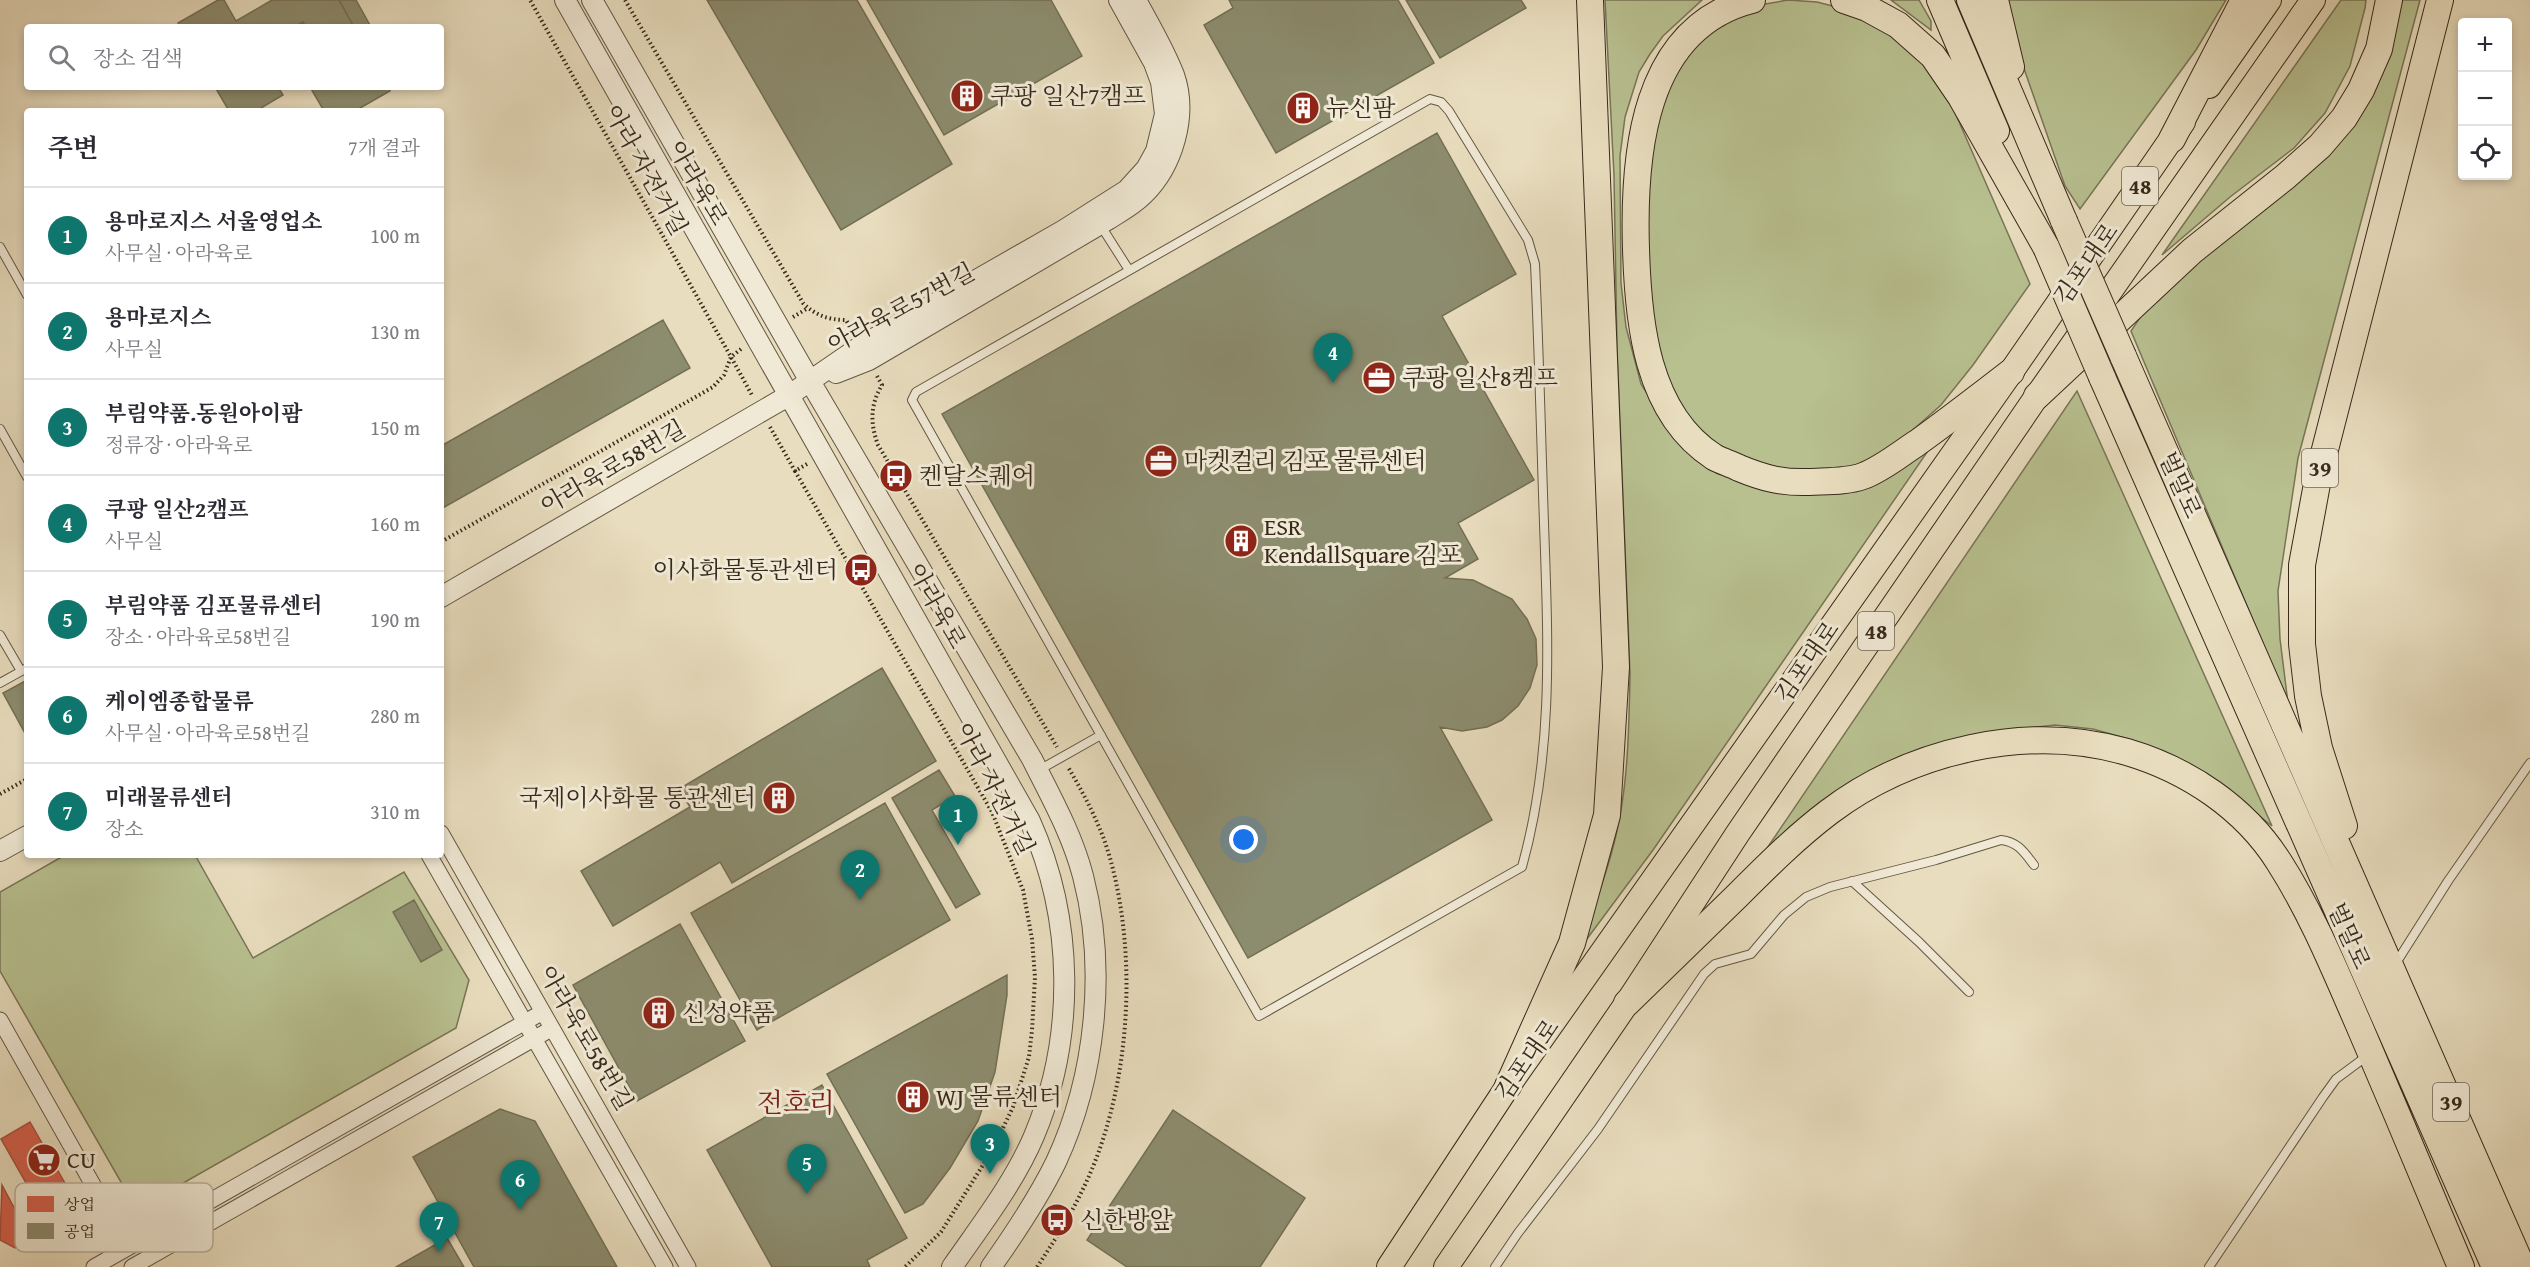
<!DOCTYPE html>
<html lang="ko">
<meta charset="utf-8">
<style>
body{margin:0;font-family:"Gentium Book Plus","Noto Serif KR",serif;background:#f2f2f3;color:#2b2b33}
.controls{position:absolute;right:18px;top:18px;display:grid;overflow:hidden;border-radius:6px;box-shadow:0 3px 9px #0003}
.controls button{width:54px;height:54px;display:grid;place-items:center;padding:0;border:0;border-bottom:2px solid #e1e1e2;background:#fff;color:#2b2b33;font:30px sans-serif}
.you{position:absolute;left:1244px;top:840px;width:21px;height:21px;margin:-15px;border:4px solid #fff;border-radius:50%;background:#1a73e8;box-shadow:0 0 0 9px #1a73e833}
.badge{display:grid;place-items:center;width:39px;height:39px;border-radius:50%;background:#0f766e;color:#fff;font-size:20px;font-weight:700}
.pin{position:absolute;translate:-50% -50px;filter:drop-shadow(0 2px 3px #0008)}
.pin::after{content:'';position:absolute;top:32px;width:21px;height:18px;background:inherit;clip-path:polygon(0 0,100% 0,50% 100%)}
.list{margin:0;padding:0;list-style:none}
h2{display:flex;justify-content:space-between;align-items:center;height:78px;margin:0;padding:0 24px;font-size:26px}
h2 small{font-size:20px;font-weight:400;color:#7c7c81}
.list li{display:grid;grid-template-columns:39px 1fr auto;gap:18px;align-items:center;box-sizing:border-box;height:96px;padding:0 24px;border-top:2px solid #e1e1e2}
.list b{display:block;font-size:22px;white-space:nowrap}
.list p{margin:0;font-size:20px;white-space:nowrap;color:#7c7c81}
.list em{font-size:20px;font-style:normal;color:#7c7c81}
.icon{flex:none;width:33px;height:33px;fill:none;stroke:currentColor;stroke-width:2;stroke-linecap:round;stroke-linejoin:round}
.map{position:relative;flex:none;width:2530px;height:1267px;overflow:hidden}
.search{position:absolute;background:#fff;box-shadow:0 3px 9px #0003;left:24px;top:24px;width:420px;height:66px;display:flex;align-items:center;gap:15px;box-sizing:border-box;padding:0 21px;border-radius:6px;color:#7c7c81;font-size:22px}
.panel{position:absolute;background:#fff;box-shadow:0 3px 9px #0003;left:24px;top:108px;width:420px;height:750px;border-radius:6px}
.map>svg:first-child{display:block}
.green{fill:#b8c090;stroke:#787556;stroke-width:1.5}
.shops{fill:#d6604d;stroke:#a7503e;stroke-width:1.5}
.industry{fill:#8c8c6e;stroke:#736f55;stroke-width:1.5}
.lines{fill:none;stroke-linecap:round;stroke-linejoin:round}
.service-casing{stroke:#645744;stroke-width:10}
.minor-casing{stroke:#645744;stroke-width:17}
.tertiary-casing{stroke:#645744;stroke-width:22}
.primary-casing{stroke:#382a1b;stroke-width:26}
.trunk-casing{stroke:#382a1b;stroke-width:28}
.path{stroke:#382a1b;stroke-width:4;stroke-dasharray:1.5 3;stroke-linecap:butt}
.service{stroke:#f0e9d5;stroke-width:8}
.minor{stroke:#f0e9d5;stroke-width:15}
.tertiary{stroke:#f0e9d5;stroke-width:20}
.primary{stroke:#e8ddbe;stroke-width:24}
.trunk{stroke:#e8ddbe;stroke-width:26}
.trunk-bridge-casing{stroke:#382a1b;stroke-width:28;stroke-linecap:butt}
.trunk-bridge{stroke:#e8ddbe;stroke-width:26}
.labels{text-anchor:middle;stroke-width:6;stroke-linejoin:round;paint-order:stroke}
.shield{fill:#f0e9d5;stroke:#6f6353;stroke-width:1.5}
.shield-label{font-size:22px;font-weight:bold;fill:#382a1b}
.poi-label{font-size:24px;fill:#382a1b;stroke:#f0e9d5;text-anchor:start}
.street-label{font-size:24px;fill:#382a1b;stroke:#f0e9d5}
.quarter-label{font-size:27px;fill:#7a1f14;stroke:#f0e9d5}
.key{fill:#f0e9d5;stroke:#b9b09d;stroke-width:1.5}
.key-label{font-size:16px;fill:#382a1b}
</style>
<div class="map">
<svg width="2530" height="1267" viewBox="0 0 2530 1267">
<rect width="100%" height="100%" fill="#e8ddbe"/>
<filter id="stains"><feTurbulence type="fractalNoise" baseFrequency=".00333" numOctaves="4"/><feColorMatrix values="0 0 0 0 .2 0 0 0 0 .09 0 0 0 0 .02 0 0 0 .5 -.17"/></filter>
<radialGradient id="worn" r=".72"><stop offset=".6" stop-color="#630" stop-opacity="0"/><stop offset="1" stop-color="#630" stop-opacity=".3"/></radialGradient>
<path class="green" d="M1605,0H1702L1663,36L1650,54L1639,72L1625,117L1620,156L1621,283L1626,327L1641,384L1670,430L1720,473L1742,483L1791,493L1930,448L1653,850L1578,951C1590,918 1603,885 1612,851C1628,795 1629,732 1630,674L1617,347L1614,175Z
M1788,0L1817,2L1848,10L1873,22L1917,52L1946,92L2030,284L1973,365L1941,405L1897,444L1871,461L1836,472L1790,474L1721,448L1683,413L1659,366L1642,272L1648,123L1691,43L1742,8Z
M1891,0H1919L1931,21V30Z
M2000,0H2226L2196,50L2080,209L2065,186Z
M2341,0H2366L2365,8L2350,66L2325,113L2294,148L2230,197L2162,255Z
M2391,0H2420L2298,458L2278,591L2280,639L2288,703L2131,331L2154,297L2319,152Z
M2077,391L2272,826L2212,778L2175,757L2132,740L2093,729L2055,725L2000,731L1959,739L1757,863Z
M65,855H195L253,958L404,872L469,980L456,1028L157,1198L125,1189L0,971V892Z"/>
<path class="shops" d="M30,1122L81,1211L72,1243L63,1248L1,1139Z
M2,1185L26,1230L17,1235L22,1244L15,1248L0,1240Z"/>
<path class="industry" d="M218,0H224L236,21L272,0H339L354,27H306L303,22L294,27H181L178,23Z
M339,0H356L371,27H354Z
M707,0H857L952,164L841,230Z
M867,0H1051L1082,56L944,135Z
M1229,0H1398L1434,63L1276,153L1204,25L1233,8Z
M1406,0H1521L1526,8L1440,58Z
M215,87H278L283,95L256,111H229Z
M310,87H388L390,91L355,111H324Z
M1437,133L1516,274L1442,316L1534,480L1458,523L1478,559L1445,578L1473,580L1512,599L1527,619L1536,639L1537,665L1530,688L1518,706L1502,720L1487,727L1462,731L1440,727L1492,820L1248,958L942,414Z
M663,320L690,368L441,509V446Z
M882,668L936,761L732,883L720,862L613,926L581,871L690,807L679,789Z
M27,680V737L3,693Z
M939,770L955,796L932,810L980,894L956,908L892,798Z
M885,803L950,920L757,1030L691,913Z
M414,900L442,950L421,962L393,912Z
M680,924L745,1041L637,1101L573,985Z
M1007,975V995L995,1072L978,1121L950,1168L923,1204L905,1213L827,1074Z
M822,1085L907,1238L867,1260L870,1267H772L707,1150Z
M500,1109L535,1121L617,1267H474L413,1157Z
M1173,1110L1305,1198L1260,1267H1127L1087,1240Z
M447,1238L464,1267H396Z"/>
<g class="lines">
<defs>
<path id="service" d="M1430,99L1441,102L1449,111L1528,240L1535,264C1539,350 1541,437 1544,523C1548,641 1554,752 1522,867L1259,1016L912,400L916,392Z
M1101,226L1129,270
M0,247L27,295
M0,429L27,477
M0,635L21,671
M0,683L27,668
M1039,770L1101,735
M1852,881L1919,942L1969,992
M2396,963L2448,881L2530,763
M1495,1267L1518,1233L1598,1129L1704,974L1715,964L1751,954L1784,915L1806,897L1830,887L1936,860L2001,840C2018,842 2024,852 2034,865
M2209,1267L2323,1097L2336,1079L2367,1056"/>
<path id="minor" d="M441,833L688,1267
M429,855L665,1267
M0,1020L128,1247
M94,1267L541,1013
M132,1267L551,1029"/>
<path id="tertiary" d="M565,0L1030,821C1074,919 1076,1036 1034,1136C1014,1183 981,1225 952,1267
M592,0L811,383L1032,759C1051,797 1072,834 1083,876C1107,968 1096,1076 1056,1162C1038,1199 1015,1233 991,1267
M836,373L869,360L1109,219C1120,212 1133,205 1143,195C1173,166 1188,115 1174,75C1164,49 1149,24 1136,0
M441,597L788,396L861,346L1064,230L1127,190L1146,169L1156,151L1165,114L1161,82L1154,63L1119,0
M0,851L27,836"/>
<path id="primary" d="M2209,86L2269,0
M1389,1267L1508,1086L2011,372L2183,122
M1446,1267L1627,1003L1738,833L2037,396L2313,0"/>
<path id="trunk" d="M1752,0C1642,28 1633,156 1636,249C1638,321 1646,413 1714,457C1721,461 1731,464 1739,468C1763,478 1782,483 1809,482C1825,481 1847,482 1863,476C1882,469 1900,454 1917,443C1949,420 1980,396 2011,372
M1844,0L1867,8L1898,25L1933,56L1961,97L2046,247
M1940,0L1996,131
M1970,0L2064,221
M1995,0L2011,67
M2172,139L2244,0
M2123,356L2522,1267
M2102,377L2495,1267
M2037,396L2192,251L2285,177L2320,146L2344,118L2361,90L2379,49L2389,0
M2344,826L2319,748L2308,696L2302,644V565L2319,473L2440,0
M1627,1003C1664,967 1701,931 1738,895C1767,866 1796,837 1829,812C1911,750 2028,723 2127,752C2188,770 2245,808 2279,862C2311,912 2334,968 2358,1023C2393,1104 2427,1186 2461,1267
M1508,1086L1572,943L1607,815L1616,667L1590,0"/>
</defs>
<use href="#service" class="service-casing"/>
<use href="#minor" class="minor-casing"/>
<use href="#tertiary" class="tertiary-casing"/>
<use href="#primary" class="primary-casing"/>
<use href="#trunk" class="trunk-casing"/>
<path class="path" d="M625,0L803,303C815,315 828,320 846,320L852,330
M793,317L808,308
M741,349L731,357L753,397
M877,376L882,385C870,405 870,423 878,445L1057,747
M770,427L795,471L807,464
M795,471L992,812L1023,890L1032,939L1035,977L1032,1030L1029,1057L1013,1107L993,1149L941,1232L905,1267
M441,542L713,387L724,375L731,357L530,0
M0,794L27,779
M1037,1267C1053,1243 1069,1218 1081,1193C1130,1096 1139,961 1110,858C1101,826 1085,796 1068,767"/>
<use href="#service" class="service"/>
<use href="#minor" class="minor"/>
<use href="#tertiary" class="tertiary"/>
<use href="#primary" class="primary"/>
<use href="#trunk" class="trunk"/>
<defs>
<path id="trunk-bridge" d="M2064,221L2123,356
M2046,247L2102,377"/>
</defs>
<use href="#trunk-bridge" class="trunk-bridge-casing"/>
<use href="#trunk-bridge" class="trunk-bridge"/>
</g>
<defs>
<symbol id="building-disc" viewBox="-11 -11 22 22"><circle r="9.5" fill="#8f2418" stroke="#f0e9d5"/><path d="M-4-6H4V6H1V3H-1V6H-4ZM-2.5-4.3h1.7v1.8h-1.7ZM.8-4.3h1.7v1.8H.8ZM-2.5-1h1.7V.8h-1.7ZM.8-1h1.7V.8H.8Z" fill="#fff"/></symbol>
<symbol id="office-disc" viewBox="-11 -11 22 22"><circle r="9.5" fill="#8f2418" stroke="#f0e9d5"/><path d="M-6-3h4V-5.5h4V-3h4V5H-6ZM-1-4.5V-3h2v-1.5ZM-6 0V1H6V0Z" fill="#fff"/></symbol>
<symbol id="bus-disc" viewBox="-11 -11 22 22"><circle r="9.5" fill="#8f2418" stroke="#f0e9d5"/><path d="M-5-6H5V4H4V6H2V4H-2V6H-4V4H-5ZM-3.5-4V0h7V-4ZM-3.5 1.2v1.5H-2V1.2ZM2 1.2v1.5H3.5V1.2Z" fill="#fff"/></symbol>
<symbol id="supermarket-disc" viewBox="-11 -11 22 22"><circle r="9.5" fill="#8f2418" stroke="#f0e9d5"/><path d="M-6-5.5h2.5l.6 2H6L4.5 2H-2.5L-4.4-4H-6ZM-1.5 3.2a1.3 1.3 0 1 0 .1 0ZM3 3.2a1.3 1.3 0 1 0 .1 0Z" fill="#fff"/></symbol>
</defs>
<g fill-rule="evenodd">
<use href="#building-disc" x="948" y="77" width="38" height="38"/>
<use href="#building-disc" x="1284" y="89" width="38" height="38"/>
<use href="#office-disc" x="1360" y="359" width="38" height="38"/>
<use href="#office-disc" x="1142" y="442" width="38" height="38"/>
<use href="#bus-disc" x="877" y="457" width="38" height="38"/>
<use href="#building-disc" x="1222" y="522" width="38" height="38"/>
<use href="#bus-disc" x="842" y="551" width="38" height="38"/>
<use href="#building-disc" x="760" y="779" width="38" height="38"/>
<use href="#building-disc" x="640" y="994" width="38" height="38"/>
<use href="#building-disc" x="894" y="1078" width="38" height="38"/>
<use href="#supermarket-disc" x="25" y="1141" width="38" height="38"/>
<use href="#bus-disc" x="1038" y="1201" width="38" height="38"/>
</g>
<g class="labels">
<g class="shield">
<rect x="2122" y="167" width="36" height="38" rx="4.5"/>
<rect x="2302" y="449" width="36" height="38" rx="4.5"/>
<rect x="1858" y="612" width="36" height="38" rx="4.5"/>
<rect x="2433" y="1083" width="36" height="38" rx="4.5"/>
</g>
<g class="shield-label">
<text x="2140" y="194">48</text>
<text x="2320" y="476">39</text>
<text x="1876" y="639">48</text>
<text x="2451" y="1110">39</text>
</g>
<g class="poi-label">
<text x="990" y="104">쿠팡 일산7캠프</text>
<text x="1326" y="116">뉴신팜</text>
<text x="1402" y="386">쿠팡 일산8켐프</text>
<text x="1184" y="469">마켓컬리 김포 물류센터</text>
<text x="919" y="484">켄달스퀘어</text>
<text x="1264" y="535">ESR<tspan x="1264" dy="28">KendallSquare 김포</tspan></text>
<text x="838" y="578" text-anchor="end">이사화물통관센터</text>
<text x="756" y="806" text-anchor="end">국제이사화물 통관센터</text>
<text x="682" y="1021">신성약품</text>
<text x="936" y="1105">WJ 물류센터</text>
<text x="67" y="1168">CU</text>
<text x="1080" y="1228">신한방앞</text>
</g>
<g class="street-label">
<text transform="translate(646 170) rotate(61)" y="8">아라 자전거길</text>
<text transform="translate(698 183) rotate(60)" y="8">아라육로</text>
<text transform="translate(2086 264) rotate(-55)" y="8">김포대로</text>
<text transform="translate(901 308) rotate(-28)" y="8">아라육로57번길</text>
<text transform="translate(613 467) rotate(-30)" y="8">아라육로58번길</text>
<text transform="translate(2180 485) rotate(66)" y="8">벌말로</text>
<text transform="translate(937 606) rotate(61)" y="8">아라육로</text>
<text transform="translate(1807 662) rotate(-55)" y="8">김포대로</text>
<text transform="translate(995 789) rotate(63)" y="8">아라 자전거길</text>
<text transform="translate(2349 936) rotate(66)" y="8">벌말로</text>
<text transform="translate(586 1038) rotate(60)" y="8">아라육로58번길</text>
<text transform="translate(1527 1060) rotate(-55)" y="8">김포대로</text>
</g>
<g class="quarter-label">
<text x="796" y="1112">전호리</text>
</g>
</g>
<rect x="15" y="1183" width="198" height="69" rx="9" class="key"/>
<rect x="27" y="1196" width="27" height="16" fill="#d6604d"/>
<rect x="27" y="1223" width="27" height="16" fill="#8c8c6e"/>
<g class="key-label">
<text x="64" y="1210">상업</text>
<text x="64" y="1237">공업</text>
</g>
<rect width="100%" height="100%" filter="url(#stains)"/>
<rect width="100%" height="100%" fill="url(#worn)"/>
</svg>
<div class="controls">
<button>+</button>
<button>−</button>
<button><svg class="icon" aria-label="locate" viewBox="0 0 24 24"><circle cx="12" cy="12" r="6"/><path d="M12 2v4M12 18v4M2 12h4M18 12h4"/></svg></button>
</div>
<div class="you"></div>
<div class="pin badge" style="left:958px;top:845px">1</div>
<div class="pin badge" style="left:860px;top:900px">2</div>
<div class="pin badge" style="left:990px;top:1174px">3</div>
<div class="pin badge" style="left:1333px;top:383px">4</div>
<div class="pin badge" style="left:807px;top:1194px">5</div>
<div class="pin badge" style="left:520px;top:1210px">6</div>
<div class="pin badge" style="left:439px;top:1252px">7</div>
<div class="search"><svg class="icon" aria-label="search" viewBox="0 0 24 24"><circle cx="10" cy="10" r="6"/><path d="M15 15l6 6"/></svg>장소 검색</div>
<section class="panel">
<h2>주변<small>7개 결과</small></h2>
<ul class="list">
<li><span class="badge">1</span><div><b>용마로지스 서울영업소</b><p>사무실 · 아라육로</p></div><em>100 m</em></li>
<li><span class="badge">2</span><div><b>용마로지스</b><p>사무실</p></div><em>130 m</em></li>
<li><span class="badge">3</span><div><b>부림약품.동원아이팜</b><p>정류장 · 아라육로</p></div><em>150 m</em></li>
<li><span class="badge">4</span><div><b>쿠팡 일산2캠프</b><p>사무실</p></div><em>160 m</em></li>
<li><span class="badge">5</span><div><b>부림약품 김포물류센터</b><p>장소 · 아라육로58번길</p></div><em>190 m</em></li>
<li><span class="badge">6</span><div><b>케이엠종합물류</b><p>사무실 · 아라육로58번길</p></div><em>280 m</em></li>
<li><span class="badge">7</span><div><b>미래물류센터</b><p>장소</p></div><em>310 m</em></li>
</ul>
</section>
</div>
